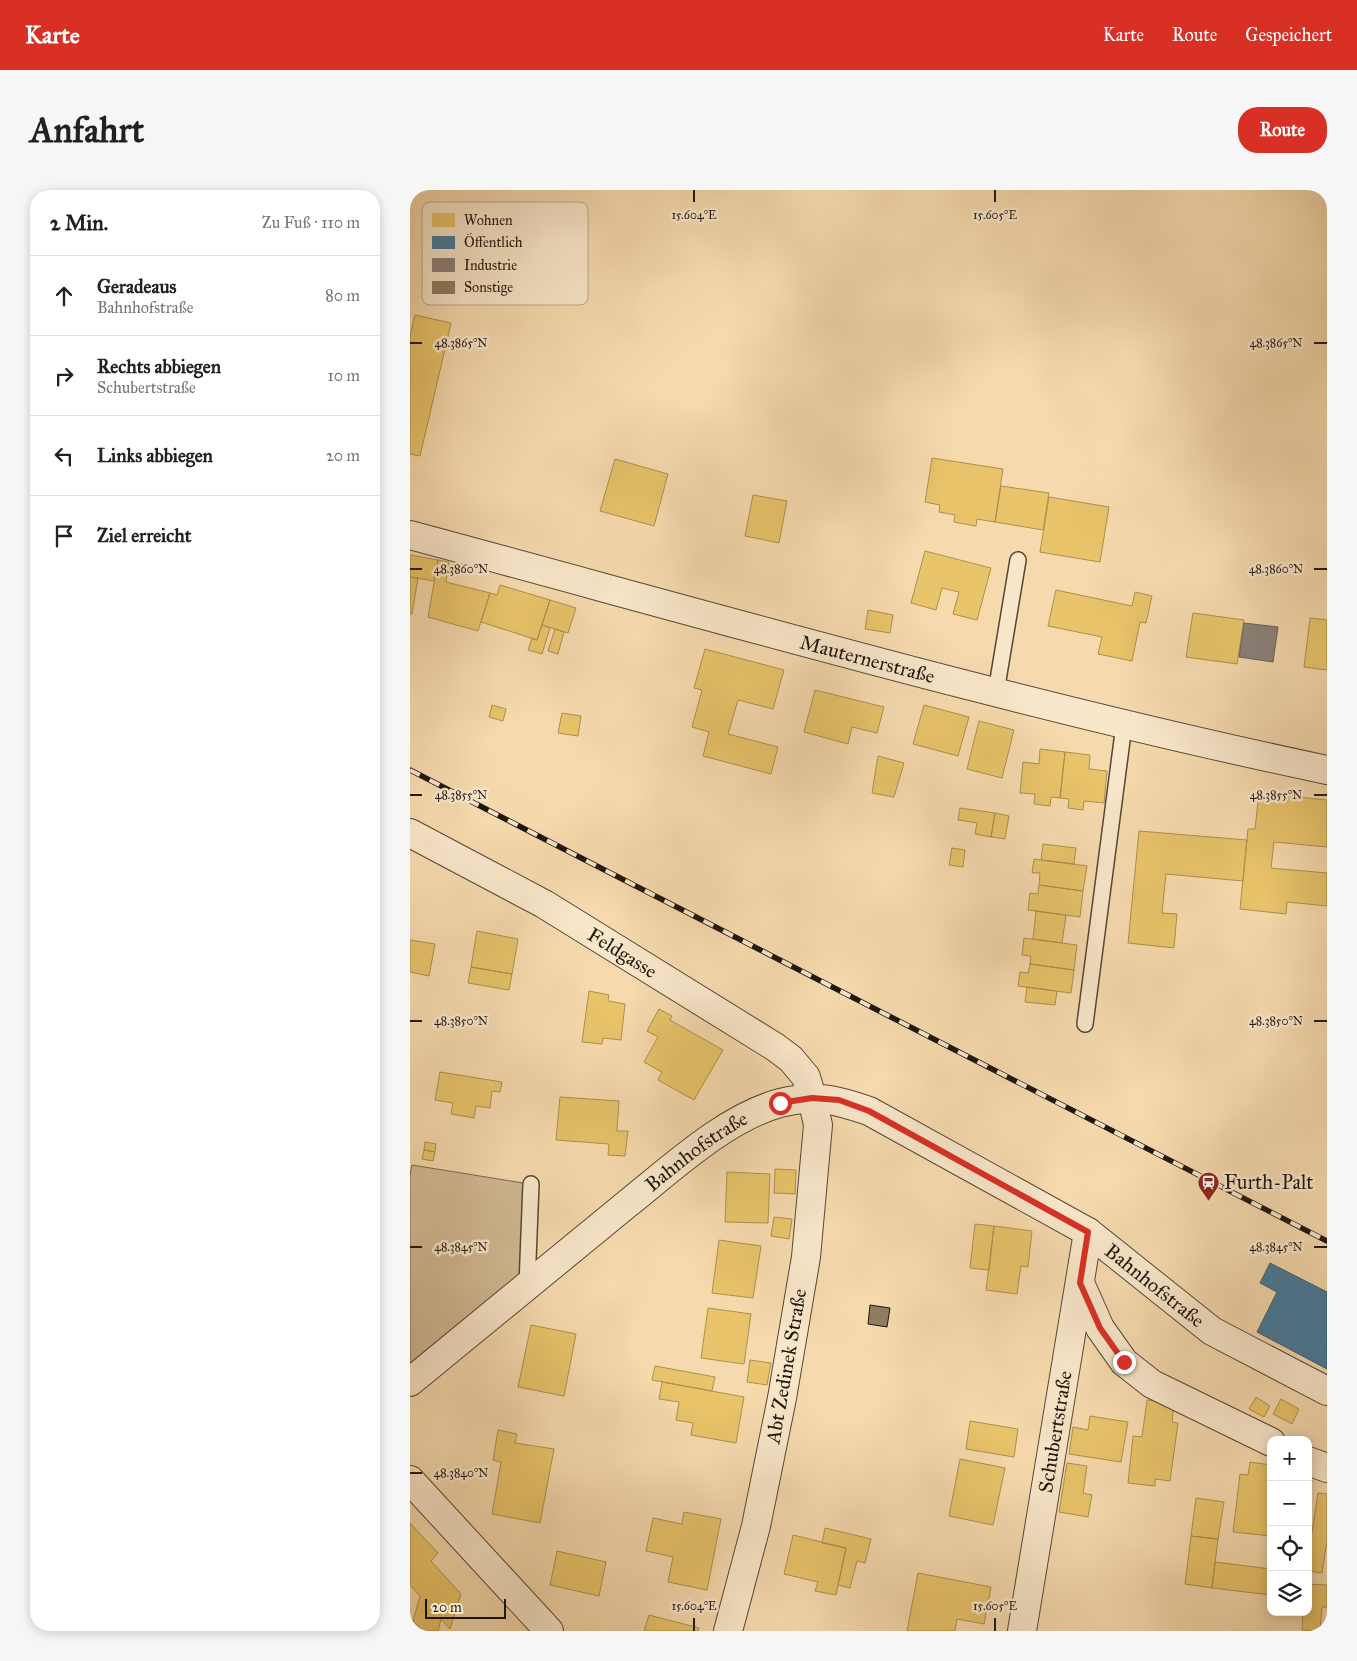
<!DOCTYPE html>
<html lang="de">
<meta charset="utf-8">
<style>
body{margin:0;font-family:"IM FELL Great Primer",serif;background:#f6f6f6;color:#202124}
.controls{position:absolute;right:15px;bottom:15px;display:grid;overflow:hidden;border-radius:10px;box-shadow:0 2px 12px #0003}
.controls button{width:45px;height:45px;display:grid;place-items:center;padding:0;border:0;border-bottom:1px solid #e0e0e0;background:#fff;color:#202124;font:25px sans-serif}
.scale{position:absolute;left:15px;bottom:12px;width:81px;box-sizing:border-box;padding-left:5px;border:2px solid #1f160e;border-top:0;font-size:14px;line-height:18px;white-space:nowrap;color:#1f160e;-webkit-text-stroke:4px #f9e7ca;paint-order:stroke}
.stop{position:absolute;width:15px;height:15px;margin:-11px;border:4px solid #d93025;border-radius:50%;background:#fff}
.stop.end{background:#d93025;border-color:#fff;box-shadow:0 1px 5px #0008}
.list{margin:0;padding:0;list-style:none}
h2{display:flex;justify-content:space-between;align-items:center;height:65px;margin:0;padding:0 20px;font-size:21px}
h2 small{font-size:16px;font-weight:400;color:#757577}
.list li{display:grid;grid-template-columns:32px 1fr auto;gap:15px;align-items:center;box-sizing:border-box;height:80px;padding:0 20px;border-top:1px solid #e0e0e0}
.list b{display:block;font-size:19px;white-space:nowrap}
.list p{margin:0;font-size:16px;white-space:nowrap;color:#757577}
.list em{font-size:16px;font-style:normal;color:#757577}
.icon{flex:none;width:28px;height:28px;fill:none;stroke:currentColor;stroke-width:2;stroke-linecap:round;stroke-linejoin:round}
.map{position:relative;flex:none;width:917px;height:1441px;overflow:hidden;border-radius:20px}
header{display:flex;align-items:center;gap:30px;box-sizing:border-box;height:70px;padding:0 25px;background:#d93025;color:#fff}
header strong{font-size:24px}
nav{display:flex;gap:28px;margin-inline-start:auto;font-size:18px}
.intro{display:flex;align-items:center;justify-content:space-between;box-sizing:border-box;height:120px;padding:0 30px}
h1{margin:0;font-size:35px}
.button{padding:12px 22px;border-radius:20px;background:#d93025;color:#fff;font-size:18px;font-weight:700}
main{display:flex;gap:30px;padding:0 30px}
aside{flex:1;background:#fff;border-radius:20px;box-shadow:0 2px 12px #0003}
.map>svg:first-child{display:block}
.green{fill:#d1b993;stroke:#786850}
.homes{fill:#e9c46a;stroke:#ac904e}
.public{fill:#457b9d;stroke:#3a5d72}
.industry{fill:#8a817c;stroke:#6a615b}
.building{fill:#8f7c61;stroke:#1f160e}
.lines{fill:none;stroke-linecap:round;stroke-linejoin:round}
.service-casing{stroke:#554736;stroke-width:18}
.minor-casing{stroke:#554736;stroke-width:30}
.tertiary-casing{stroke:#554736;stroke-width:30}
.service{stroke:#f9e7ca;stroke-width:15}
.minor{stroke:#f9e7ca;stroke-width:28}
.tertiary{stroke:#f9e7ca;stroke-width:28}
.rail-casing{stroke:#1f160e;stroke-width:5.5}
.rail{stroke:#f9e7ca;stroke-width:4;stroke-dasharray:11;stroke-linecap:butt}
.route{stroke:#d93025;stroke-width:6}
.ticks{fill:none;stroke:#1f160e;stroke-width:2}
.labels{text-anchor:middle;stroke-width:5;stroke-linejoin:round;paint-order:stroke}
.street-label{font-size:20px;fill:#1f160e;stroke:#f9e7ca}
.poi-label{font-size:20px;fill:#1f160e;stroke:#f9e7ca;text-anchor:start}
.key{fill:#f9e7ca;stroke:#b8a892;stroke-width:1}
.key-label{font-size:14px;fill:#1f160e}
.ticks-label{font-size:12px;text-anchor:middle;fill:#1f160e;stroke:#f9e7ca;stroke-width:5;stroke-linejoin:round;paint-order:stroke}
</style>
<header>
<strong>Karte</strong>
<nav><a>Karte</a><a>Route</a><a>Gespeichert</a></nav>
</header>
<div class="intro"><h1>Anfahrt</h1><a class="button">Route</a></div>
<main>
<aside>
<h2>2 Min.<small>Zu Fuß · 110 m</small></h2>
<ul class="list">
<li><svg class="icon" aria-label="ahead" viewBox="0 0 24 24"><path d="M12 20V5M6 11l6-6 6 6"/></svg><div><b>Geradeaus</b><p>Bahnhofstraße</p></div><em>80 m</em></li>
<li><svg class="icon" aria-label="right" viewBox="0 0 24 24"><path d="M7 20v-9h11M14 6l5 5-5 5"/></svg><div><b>Rechts abbiegen</b><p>Schubertstraße</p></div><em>10 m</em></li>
<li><svg class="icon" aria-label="left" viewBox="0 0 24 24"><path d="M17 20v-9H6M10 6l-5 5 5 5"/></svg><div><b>Links abbiegen</b></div><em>20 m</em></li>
<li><svg class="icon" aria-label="arrive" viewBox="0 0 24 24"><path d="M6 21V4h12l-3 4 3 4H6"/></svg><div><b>Ziel erreicht</b></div></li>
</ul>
</aside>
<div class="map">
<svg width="917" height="1441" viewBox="0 0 917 1441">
<rect width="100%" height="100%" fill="#f6daae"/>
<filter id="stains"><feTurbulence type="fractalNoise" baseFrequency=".004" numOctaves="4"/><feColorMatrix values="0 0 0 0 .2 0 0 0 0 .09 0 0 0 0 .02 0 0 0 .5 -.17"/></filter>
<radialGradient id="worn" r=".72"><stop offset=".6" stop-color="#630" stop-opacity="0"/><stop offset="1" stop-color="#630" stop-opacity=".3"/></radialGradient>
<path class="green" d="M2,975L113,993L110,1084L0,1175V985Z"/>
<path class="homes" d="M5,125L41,133L10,266L0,264V146Z
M522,268L593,279L585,332L567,329L566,336L544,332L545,325L529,322L530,315L515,312Z
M205,269L258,284L244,336L190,321Z
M591,296L639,303L633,340L585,332Z
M343,305L377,311L369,353L335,346Z
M639,307L699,317L690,372L630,362Z
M515,361L581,378L567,430L543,424L549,402L532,398L526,420L501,413Z
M0,365L28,370L24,391L0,387Z
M28,370L39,372L36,392L80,403L68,441L18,427Z
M0,387L8,388L2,424H0Z
M90,395L140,410L127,450L71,432L80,403L87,405Z
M646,400L722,416L725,402L742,406L736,433L730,432L722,471L688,464L692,447L638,436Z
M140,410L166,418L158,443L132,435Z
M458,420L483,425L480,443L455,439Z
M783,423L834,430L827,474L776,467Z
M900,428L917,430V480L894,477Z
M132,435L140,438L132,464L118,460L122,448L127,450Z
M145,439L154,442L148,464L138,461Z
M295,459L374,480L363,519L328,510L318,544L368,557L361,584L293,566L299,542L282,537L292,500L284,498Z
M405,500L474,517L467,543L442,537L438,554L394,542Z
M82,515L96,519L93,531L79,527Z
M514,515L559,527L548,566L503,554Z
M152,523L171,526L168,546L148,543Z
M569,531L604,540L592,588L557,579Z
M630,559L655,562L650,608L641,607L640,616L624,614L625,604L610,603L613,572L629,574Z
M655,562L680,565L679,579L697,581L694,613L674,611L673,620L658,618L659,609L650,608Z
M468,566L494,573L484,607L462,603Z
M849,603L917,610V657L864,652L861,678L917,683V716L877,712L876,724L830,719L838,639H845Z
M550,618L585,623L581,647L565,644L567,633L548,630Z
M585,623L599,626L595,649L581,647Z
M729,641L837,650L833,691L756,684L752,723L767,724L764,758L718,753Z
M633,654L666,658L664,674L631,670Z
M542,658L555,660L553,677L539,675Z
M624,669L677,676L673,701L629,695L630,683H622Z
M629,695L673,701L670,727L618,720L620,703L628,704Z
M626,721L656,725L652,753L623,749Z
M67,741L108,749L102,784L61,777Z
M614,748L667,755L664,780L620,774L621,766L612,765Z
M0,750L25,754L19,786L0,782Z
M620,774L664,780L661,803L608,796L610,782L618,783Z
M61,777L102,784L99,800L58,793Z
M617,797L647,801L645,815L615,812Z
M179,801L199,805L198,811L215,814L211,850L193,848L192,854L172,852Z
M249,819L262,826L260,830L313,860L284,910L248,890L252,882L234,872L248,847L237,841Z
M30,882L92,892L90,902L82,901L80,918L66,916L64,928L41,924L43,913L25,910Z
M150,907L209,911L207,941H218L215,966L198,965L199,954L146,950Z
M15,952L26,954L25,962L14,960Z
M14,960L25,962L23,971L12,969Z
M365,979L386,980L385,1004L364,1003Z
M317,982L360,984L358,1033L315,1032Z
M364,1027L382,1029L379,1049L361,1046Z
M565,1034L584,1036L579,1080L560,1078Z
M584,1036L622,1041L618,1077L611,1076L607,1104L576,1100Z
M309,1050L351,1056L343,1108L302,1103Z
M298,1118L341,1124L334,1174L291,1168Z
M121,1135L166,1144L154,1206L108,1197Z
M340,1170L361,1173L357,1195L337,1192Z
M245,1176L305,1187L302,1201L242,1190Z
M252,1192L334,1207L326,1253L281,1245L283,1233L266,1230L269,1212L249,1209Z
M846,1207L860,1216L854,1227L839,1219Z
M871,1209L889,1219L882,1234L863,1224Z
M737,1210L764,1213L762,1232L768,1233L760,1291L745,1289V1296L718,1293L723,1246L732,1247Z
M680,1226L718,1232L711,1272L659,1264L663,1237L678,1240Z
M560,1231L608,1239L604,1267L556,1259Z
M88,1240L107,1244L105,1253L144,1259L130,1333L82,1324L91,1272L83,1270Z
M550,1269L595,1278L583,1335L539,1326Z
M840,1272L861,1275V1346L823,1342L830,1284L838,1285Z
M657,1273L677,1276L673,1303L682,1305L678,1327L649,1322Z
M898,1290H902L898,1317Z
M908,1303L917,1304V1351L912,1383L898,1381V1368Z
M786,1308L814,1312L808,1349L781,1346Z
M274,1322L311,1329L297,1400L258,1392L263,1367L236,1361L243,1328L272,1334Z
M0,1333L28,1363L21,1371L51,1404L40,1439L31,1429L28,1441H13L3,1431L10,1406L0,1395Z
M415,1338L461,1349L455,1373L447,1371L440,1398L428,1395L436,1358L412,1353Z
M383,1345L436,1358L426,1405L405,1401L408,1392L374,1384Z
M781,1346L808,1349L802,1398L775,1394Z
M147,1361L196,1372L189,1406L140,1395Z
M805,1372L861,1379V1405L802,1398Z
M508,1383L581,1397L574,1434L547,1429L545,1441H497Z
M898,1394L917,1395V1417H912L910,1441L892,1440L893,1422H898Z
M239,1425L289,1438L288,1441H234Z"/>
<path class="public" d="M860,1073L917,1102V1179L847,1142L867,1102L850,1093Z"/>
<path class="industry" d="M834,433L868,437L863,472L829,467Z"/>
<path class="building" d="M460,1115L480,1118L477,1137L458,1134Z"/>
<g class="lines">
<defs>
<path id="service" d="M586,502L608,370
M675,834L714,535
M117,1095L121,994"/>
<g id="minor">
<path id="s1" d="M0,643L134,714L365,857L381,869L396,887L402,908L408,935L396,1067L372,1208L346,1336L318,1441"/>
<path d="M670,1093L690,1138L714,1172L742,1194L861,1252"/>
<path id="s2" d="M0,1192C72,1133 144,1073 217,1014C261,979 315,928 370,913C404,904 427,910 459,921L678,1042L802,1141L917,1201"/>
<path d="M898,1271L917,1278"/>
<path d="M0,1290L139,1441"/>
<path id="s3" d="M612,1441L678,1042"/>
</g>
<g id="tertiary">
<path id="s4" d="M0,345C305,427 608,515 917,580"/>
</g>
</defs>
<use href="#service" class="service-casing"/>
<use href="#minor" class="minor-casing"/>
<use href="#tertiary" class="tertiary-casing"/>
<use href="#service" class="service"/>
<use href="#minor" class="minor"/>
<use href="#tertiary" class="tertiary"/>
<defs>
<path id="rail" d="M0,580L917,1051"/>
</defs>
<use href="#rail" class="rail-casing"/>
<use href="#rail" class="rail"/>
</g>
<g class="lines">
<path class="route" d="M370,913L402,908L429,910L459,921L678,1042L670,1093L690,1138L714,1172"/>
</g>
<path class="ticks" d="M284,0V12M585,0V12M0,153H12M904,153H917M0,379H12M904,379H917M0,605H12M904,605H917M0,831H12M904,831H917M0,1057H12M904,1057H917M0,1283H12M284,1428V1441M585,1428V1441"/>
<defs>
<symbol id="station-pin" viewBox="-11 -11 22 30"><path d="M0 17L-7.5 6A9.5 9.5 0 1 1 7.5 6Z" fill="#8f2418" stroke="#f9e7ca"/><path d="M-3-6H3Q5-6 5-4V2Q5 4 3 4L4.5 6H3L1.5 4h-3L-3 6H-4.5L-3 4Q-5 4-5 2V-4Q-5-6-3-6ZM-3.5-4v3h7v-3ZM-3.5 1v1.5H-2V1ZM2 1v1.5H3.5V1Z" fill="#fff"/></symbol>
</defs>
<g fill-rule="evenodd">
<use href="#station-pin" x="786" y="980" width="25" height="34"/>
</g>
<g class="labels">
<g class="street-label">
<text dy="7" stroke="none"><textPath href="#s4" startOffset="474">Mauternerstraße</textPath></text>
<text dy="7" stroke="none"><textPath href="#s1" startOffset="244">Feldgasse</textPath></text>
<text dy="7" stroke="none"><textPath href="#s2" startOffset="368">Bahnhofstraße</textPath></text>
<text dy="7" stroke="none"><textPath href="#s2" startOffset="892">Bahnhofstraße</textPath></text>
<text transform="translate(376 1176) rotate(-80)" y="7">Abt Zedinek Straße</text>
<text dy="7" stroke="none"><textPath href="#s3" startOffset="202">Schubertstraße</textPath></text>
</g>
<g class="poi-label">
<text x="814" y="999">Furth-Palt</text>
</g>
</g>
<rect x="12" y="12" width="166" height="103" rx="8" class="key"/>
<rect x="22" y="23" width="23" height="14" fill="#e9c46a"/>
<rect x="22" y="46" width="23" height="13" fill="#457b9d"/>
<rect x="22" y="68" width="23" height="14" fill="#8a817c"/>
<rect x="22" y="91" width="23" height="13" fill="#8f7c61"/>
<g class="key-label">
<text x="54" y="35">Wohnen</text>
<text x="54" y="57">Öffentlich</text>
<text x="54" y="80">Industrie</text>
<text x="54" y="102">Sonstige</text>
</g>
<g class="ticks-label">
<text x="284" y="29">15.604°E</text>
<text x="585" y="29">15.605°E</text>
<text x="51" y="157">48.3865°N</text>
<text x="866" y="157">48.3865°N</text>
<text x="51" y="383">48.3860°N</text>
<text x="866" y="383">48.3860°N</text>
<text x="51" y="609">48.3855°N</text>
<text x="866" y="609">48.3855°N</text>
<text x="51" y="835">48.3850°N</text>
<text x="866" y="835">48.3850°N</text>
<text x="51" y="1061">48.3845°N</text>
<text x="866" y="1061">48.3845°N</text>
<text x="51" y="1287">48.3840°N</text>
<text x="284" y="1420">15.604°E</text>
<text x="585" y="1420">15.605°E</text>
</g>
<rect width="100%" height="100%" filter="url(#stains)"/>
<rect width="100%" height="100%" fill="url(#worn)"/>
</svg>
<div class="controls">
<button>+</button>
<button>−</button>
<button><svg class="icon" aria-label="locate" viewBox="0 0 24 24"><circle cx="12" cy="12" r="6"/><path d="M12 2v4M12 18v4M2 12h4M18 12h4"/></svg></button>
<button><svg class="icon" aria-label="layers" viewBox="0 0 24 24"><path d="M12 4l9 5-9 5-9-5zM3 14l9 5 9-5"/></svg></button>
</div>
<div class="scale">20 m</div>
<div class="stop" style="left:370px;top:913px"></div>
<div class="stop end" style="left:714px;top:1172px"></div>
</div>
</main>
